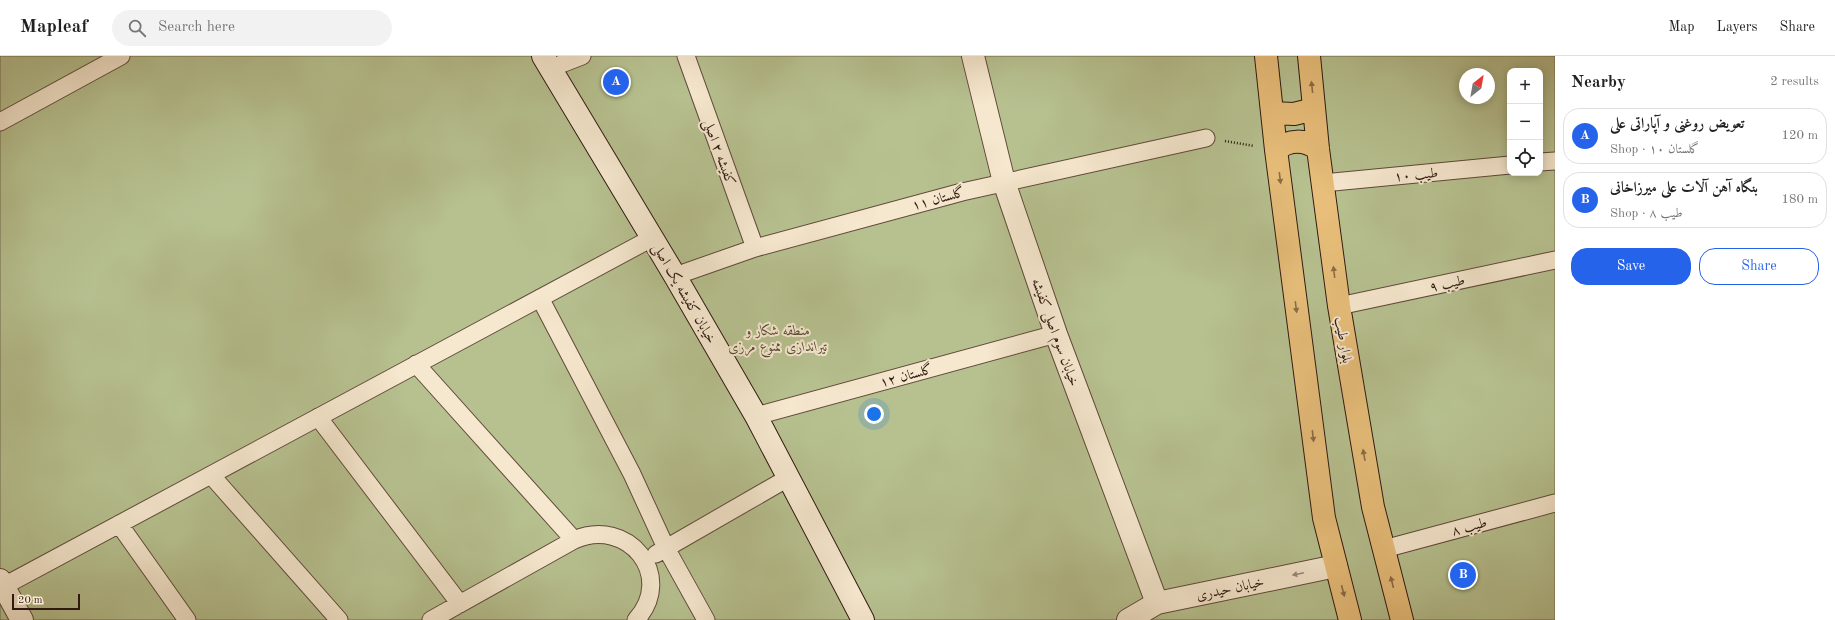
<!DOCTYPE html>
<meta charset="utf-8">
<style>
body{margin:0;font-family:"Old Standard TT",Amiri,serif;background:#f2f2f2;color:#222}
.controls{position:absolute;right:12px;top:12px;display:grid;overflow:hidden;border-radius:8px;box-shadow:0 2px 10px #0003}
.controls button{width:36px;height:36px;display:grid;place-items:center;padding:0;border:0;border-bottom:1px solid #e0e0e0;background:#fff;color:#222;font:20px sans-serif}
.compass{position:absolute;left:1459px;top:12px;width:36px;height:36px;border-radius:50%;background:#fff;box-shadow:0 2px 10px #0003;rotate:31deg}
.scale{position:absolute;left:12px;bottom:10px;width:68px;box-sizing:border-box;padding-left:4px;border:2px solid #2f1911;border-top:0;font-size:11px;line-height:14px;white-space:nowrap;color:#2f1911;-webkit-text-stroke:3px #f6e8cf;paint-order:stroke}
.you{position:absolute;left:874px;top:358px;width:14px;height:14px;margin:-10px;border:3px solid #fff;border-radius:50%;background:#1a73e8;box-shadow:0 0 0 6px #1a73e833}
.badge{display:grid;place-items:center;width:26px;height:26px;border-radius:50%;background:#2563eb;color:#fff;font-size:13px;font-weight:700}
.pin{position:absolute;translate:-50% -50%;border:2px solid #fff;box-shadow:0 1px 4px #0006}
.list{margin:0;padding:0;list-style:none}
h2{display:flex;justify-content:space-between;align-items:center;height:52px;margin:0;padding:0 16px;font-size:17px}
h2 small{font-size:13px;font-weight:400;color:#767676}
.list li{display:grid;grid-template-columns:26px 1fr auto;gap:12px;align-items:center;box-sizing:border-box;height:56px;margin:0 8px 8px;padding:0 8px;border:1px solid #e0e0e0;border-radius:16px}
.list b{display:block;font-size:15px;white-space:nowrap}
.list p{margin:0;font-size:13px;white-space:nowrap;color:#767676}
.list em{font-size:13px;font-style:normal;color:#767676}
.actions{display:flex;gap:8px;padding:12px 16px}
.actions a{flex:1;padding:9px 0;border:1px solid #2563eb;border-radius:16px;text-align:center;font-size:14px;color:#2563eb}
.actions .main{background:#2563eb;color:#fff}
.icon{flex:none;width:22px;height:22px;fill:none;stroke:currentColor;stroke-width:2;stroke-linecap:round;stroke-linejoin:round}
.map{position:relative;flex:none;width:1555px;height:564px;overflow:hidden}
header{display:flex;align-items:center;gap:24px;box-sizing:border-box;height:56px;padding:0 20px;background:#fff;border-bottom:1px solid #e0e0e0}
header strong{font-size:19px}
nav{display:flex;gap:22px;margin-inline-start:auto;font-size:14px}
.search{width:280px;height:36px;background:#f2f2f2;display:flex;align-items:center;gap:10px;box-sizing:border-box;padding:0 14px;border-radius:22px;color:#767676;font-size:15px}
main{display:flex}
aside{flex:1;background:#fff}
.map>svg:first-child{display:block}
.green{fill:#b7c190;stroke:#736d50;fill-rule:evenodd}
.lines{fill:none;stroke-linecap:round;stroke-linejoin:round}
.minor-casing{stroke:#604a3a;stroke-width:19}
.tertiary-casing{stroke:#604a3a;stroke-width:24}
.secondary-casing{stroke:#2f1911;stroke-width:24}
.primary-casing{stroke:#2f1911;stroke-width:24}
.path{stroke:#2f1911;stroke-width:2.5;stroke-dasharray:1 2;stroke-linecap:butt}
.minor{stroke:#f6e8cf;stroke-width:17}
.tertiary{stroke:#f6e8cf;stroke-width:22}
.secondary{stroke:#f6e8cf;stroke-width:22}
.primary{stroke:#e8be7a;stroke-width:22}
.oneway{fill:#8c6c46}
.oneway2{fill:#9c8b7a}
.labels{text-anchor:middle;stroke-width:4;stroke-linejoin:round;paint-order:stroke}
.street-label{font-size:14px;fill:#2f1911;stroke:#f6e8cf}
.park-label{font-size:14px;font-style:italic;fill:#584b37;stroke:#f6e8cf}
</style>
<header>
<strong>Mapleaf</strong>
<div class="search"><svg class="icon" aria-label="search" viewBox="0 0 24 24"><circle cx="10" cy="10" r="6"/><path d="M15 15l6 6"/></svg>Search here</div>
<nav><a>Map</a><a>Layers</a><a>Share</a></nav>
</header>
<main>
<div class="map">
<svg width="1555" height="564" viewBox="0 0 1555 564">
<rect width="100%" height="100%" fill="#f1dcb5"/>
<filter id="stains"><feTurbulence type="fractalNoise" baseFrequency=".005" numOctaves="4"/><feColorMatrix values="0 0 0 0 .2 0 0 0 0 .09 0 0 0 0 .02 0 0 0 .5 -.17"/></filter>
<radialGradient id="worn" r=".72"><stop offset=".6" stop-color="#630" stop-opacity="0"/><stop offset="1" stop-color="#630" stop-opacity=".3"/></radialGradient>
<path class="green" d="M0,0H1555V564H0ZM1510,15H1540V117H1510ZM1465,18H1489V42H1465Z"/>
<g class="lines">
<defs>
<path id="minor" d="M686,0L755,192
M551,12L582,0
M0,66L121,0
M1540,106L1555,105
M1323,127L1510,109
M675,220L755,192L962,136L1206,82
M540,242L632,418L666,492L706,564
M1339,250L1555,204
M416,308L574,484
M756,360L1056,278
M318,361L460,548
M211,419L339,564
M119,468L187,564
M1384,493L1555,447
M656,498L788,422
M4,530L652,182
M431,564L574,484C628,460 676,520 636,564"/>
<path id="tertiary" d="M973,0L1004,126L1056,278L1157,547
M0,524L22,564
M1128,564L1157,547L1336,510"/>
<path id="secondary" d="M543,0L675,220L756,360L863,564"/>
<path id="primary" d="M1266,0L1276,94L1324,462L1350,564
M1309,0L1318,93L1339,250L1373,451L1402,564
M1272,57L1294,58L1314,53
M1276,94C1289,83 1304,83 1318,93"/>
</defs>
<use href="#minor" class="minor-casing"/>
<use href="#tertiary" class="tertiary-casing"/>
<use href="#secondary" class="secondary-casing"/>
<use href="#primary" class="primary-casing"/>
<path class="path" d="M1225,85L1254,90"/>
<use href="#minor" class="minor"/>
<use href="#tertiary" class="tertiary"/>
<use href="#secondary" class="secondary"/>
<use href="#primary" class="primary"/>
</g>
<defs><path id="oneway-solid" d="M-6-.8H1V-3.2L6.5 0L1 3.2V.8H-6Z"/></defs>
<g class="oneway">
<use href="#oneway-solid" transform="translate(1312 31) rotate(-96)"/>
<use href="#oneway-solid" transform="translate(1280 122) rotate(83)"/>
<use href="#oneway-solid" transform="translate(1334 216) rotate(-97)"/>
<use href="#oneway-solid" transform="translate(1296 251) rotate(83)"/>
<use href="#oneway-solid" transform="translate(1313 380) rotate(83)"/>
<use href="#oneway-solid" transform="translate(1364 399) rotate(-100)"/>
<use href="#oneway-solid" transform="translate(1392 526) rotate(-104)"/>
<use href="#oneway-solid" transform="translate(1343 535) rotate(76)"/>
</g>
<use class="oneway2" href="#oneway-solid" transform="translate(1298 518) rotate(168)"/>
<g class="labels">
<g class="street-label">
<text transform="translate(720 96) rotate(70)" y="5">کفیشه ۲ اصلی</text>
<text transform="translate(1416 118) rotate(-5)" y="5">طیب ۱۰</text>
<text transform="translate(938 142) rotate(-15)" y="5">گلستان ۱۱</text>
<text transform="translate(1447 227) rotate(-12)" y="5">طیب ۹</text>
<text transform="translate(685 237) rotate(60)" y="5">خیابان کفیشه یک اصلی</text>
<text transform="translate(1056 276) rotate(70)" y="5">خیابان سوم اصلی کفیشه</text>
<text transform="translate(1344 284) rotate(80)" y="5">بلوار طیب</text>
<text transform="translate(906 319) rotate(-15)" y="5">گلستان ۱۲</text>
<text transform="translate(1469 470) rotate(-15)" y="5">طیب ۸</text>
<text transform="translate(1230 532) rotate(-12)" y="5">خیابان حیدری</text>
</g>
<g class="park-label">
<text x="778" y="279">منطقه شکار و<tspan x="778" dy="16">تیراندازی ممنوع مرزی</tspan></text>
</g>
</g>
<rect width="100%" height="100%" filter="url(#stains)"/>
<rect width="100%" height="100%" fill="url(#worn)"/>
</svg>
<div class="controls">
<button>+</button>
<button>−</button>
<button><svg class="icon" aria-label="locate" viewBox="0 0 24 24"><circle cx="12" cy="12" r="6"/><path d="M12 2v4M12 18v4M2 12h4M18 12h4"/></svg></button>
</div>
<svg class="compass" viewBox="-18 -18 36 36"><path d="M0-13l5 13h-10z" fill="#e53935"/><path d="M0 13l5-13h-10z" fill="#767676"/></svg>
<div class="scale">20 m</div>
<div class="you"></div>
<div class="pin badge" style="left:616px;top:26px">A</div>
<div class="pin badge" style="left:1463px;top:519px">B</div>
</div>
<aside>
<h2>Nearby<small>2 results</small></h2>
<ul class="list">
<li><span class="badge">A</span><div><b>تعویض روغنی و آپاراتی علی</b><p>Shop · گلستان ۱۰</p></div><em>120 m</em></li>
<li><span class="badge">B</span><div><b>بنگاه آهن آلات علی میرزاخانی</b><p>Shop · طیب ۸</p></div><em>180 m</em></li>
</ul>
<div class="actions"><a class="main">Save</a><a>Share</a></div>
</aside>
</main>
